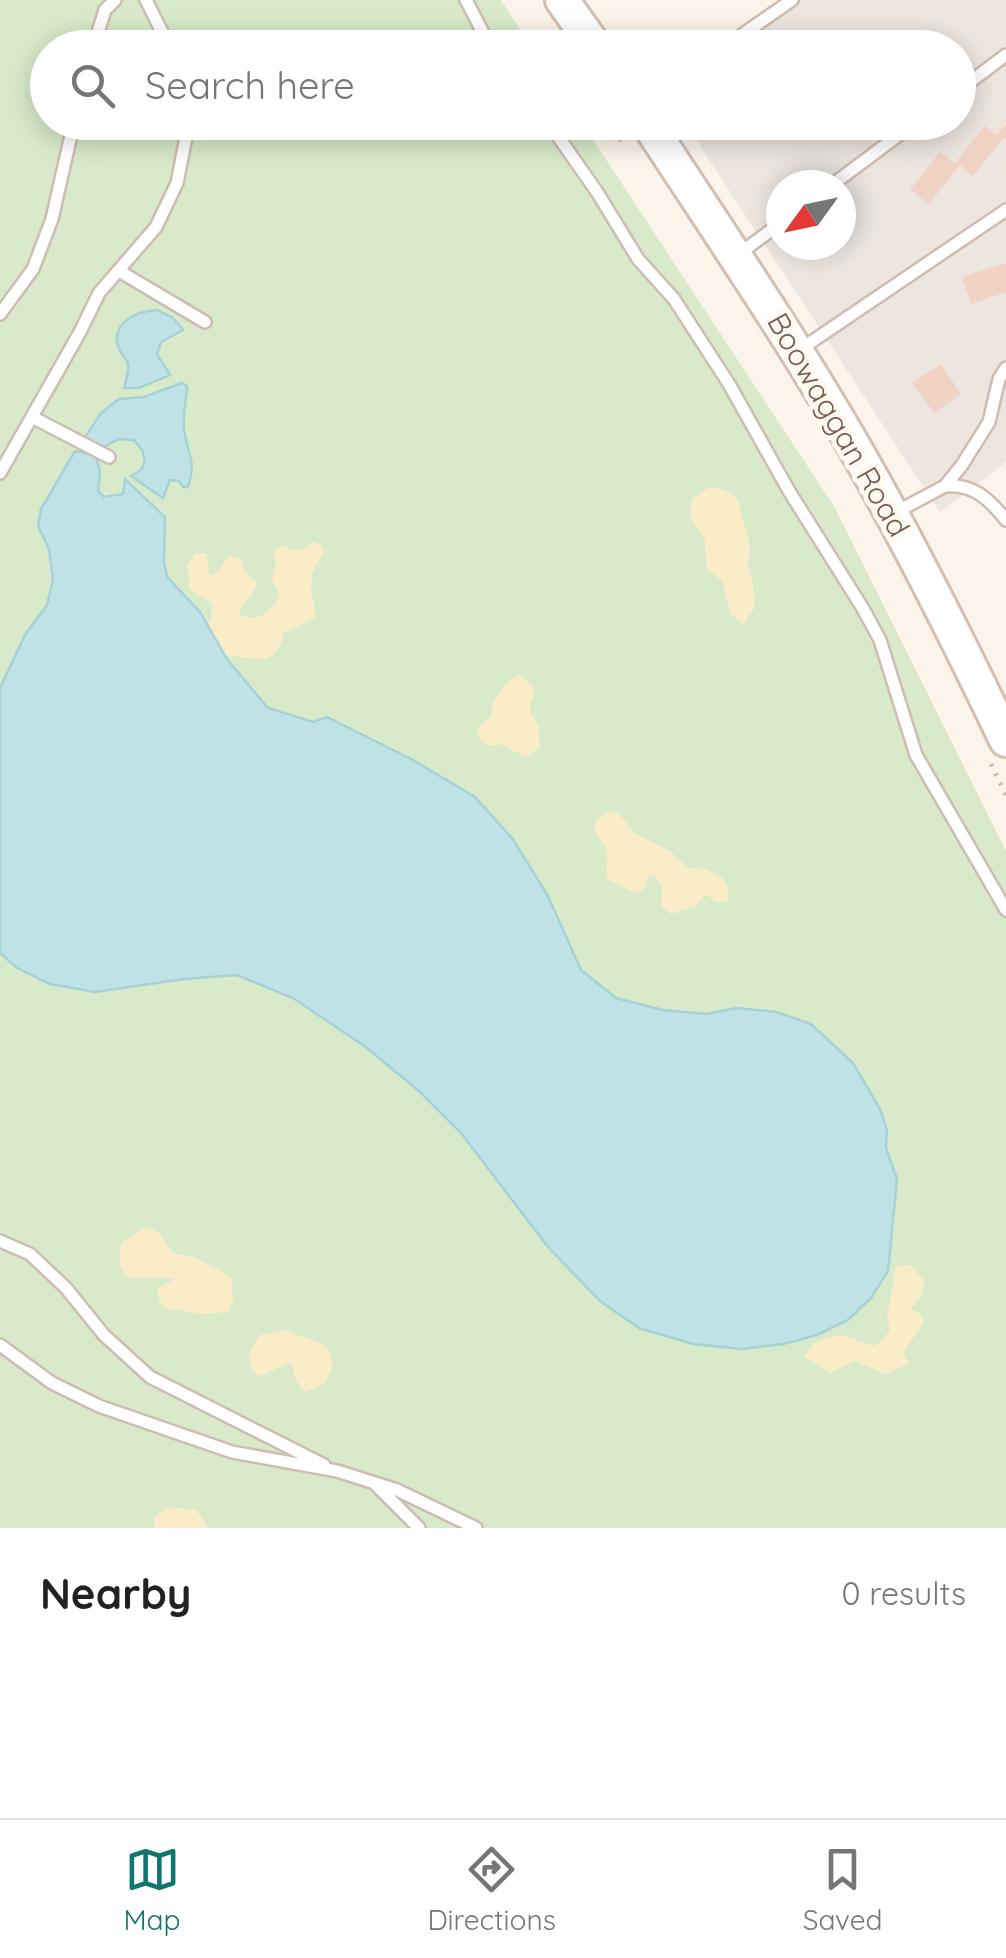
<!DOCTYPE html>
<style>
body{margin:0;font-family:Quicksand,sans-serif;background:#f6f6f6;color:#222}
.compass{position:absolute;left:766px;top:170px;width:90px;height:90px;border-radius:50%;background:#fff;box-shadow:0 5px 25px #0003;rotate:237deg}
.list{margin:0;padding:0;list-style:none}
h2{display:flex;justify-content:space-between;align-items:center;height:130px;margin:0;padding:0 40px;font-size:42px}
h2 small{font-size:32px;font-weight:400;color:#767676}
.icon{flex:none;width:55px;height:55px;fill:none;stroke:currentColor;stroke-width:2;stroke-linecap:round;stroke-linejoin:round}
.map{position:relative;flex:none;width:1006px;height:1528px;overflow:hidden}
.search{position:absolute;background:#fff;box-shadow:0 5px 25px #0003;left:30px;right:30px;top:30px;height:110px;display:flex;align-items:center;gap:25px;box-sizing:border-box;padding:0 35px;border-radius:55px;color:#767676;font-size:38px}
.sheet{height:290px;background:#fff}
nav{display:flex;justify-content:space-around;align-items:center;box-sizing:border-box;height:140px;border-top:2px solid #e0e0e0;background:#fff;font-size:28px;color:#767676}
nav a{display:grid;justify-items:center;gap:5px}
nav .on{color:#0f766e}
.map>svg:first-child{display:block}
.industrial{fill:#ece5e0;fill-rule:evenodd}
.green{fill:#d8eac9}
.sand{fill:#faecc7}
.water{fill:#bfe2e6;stroke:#a6d2d7;stroke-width:2.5}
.building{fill:#f1d3c3}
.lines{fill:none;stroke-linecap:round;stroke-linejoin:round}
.service-casing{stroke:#cebcb0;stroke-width:16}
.secondary-casing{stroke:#d4beb0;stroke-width:38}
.path{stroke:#d6b6a6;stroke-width:5;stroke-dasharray:2.5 8;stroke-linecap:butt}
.service{stroke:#fff;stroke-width:11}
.secondary{stroke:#fff;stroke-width:32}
.labels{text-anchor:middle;stroke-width:10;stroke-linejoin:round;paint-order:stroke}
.street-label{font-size:30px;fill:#775a4e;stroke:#fef9f1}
</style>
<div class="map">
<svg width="1006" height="1528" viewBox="0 0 1006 1528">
<rect width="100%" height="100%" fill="#fcf4eb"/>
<path class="industrial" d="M786,0H1006V462L940,512L685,123L958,122V48L716,47ZM781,185H841V245H781Z"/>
<path class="green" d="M0,0H501L532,47L48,48V122L582,123L835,508L1006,851V1528H0Z"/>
<path class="sand" d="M708,488H718L732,494L738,501L750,545L748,564L753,583L754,609L743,624L731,614L722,581L706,568L705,540L690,517L692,499Z
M313,542L322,545L324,551L312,573L311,589L316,617L284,633C275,672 251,656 222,655L205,629L211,619L212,603L190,589L187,566L195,553H207L209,576L217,573L229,556L241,558L245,573L257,583C254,596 240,602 240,615C262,623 268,612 280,596L272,579L276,562L273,550L282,546L299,551Z
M519,675L533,685L534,696L529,709L538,725L540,747L526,757L500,744C490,747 485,745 478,737L479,727L491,716C492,698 503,683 519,675Z
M610,811L618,813L635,833L670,851L687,867L705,869L722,878L729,889L727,902H716L706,894L695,907L671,914L662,907V885L653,875L648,876L644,889L635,893L608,879C605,869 608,862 607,853C605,837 578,828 610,811Z
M144,1228C164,1228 162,1245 176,1254L194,1257L231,1277L233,1301L227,1312L204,1314L165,1308L159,1300L158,1288L175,1279C145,1272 112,1294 121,1243Z
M910,1265L924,1280L922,1296L910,1308L920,1314L924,1322L905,1350L904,1356L910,1363L886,1374L854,1361L830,1373L804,1356L815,1342L841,1335L873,1346L883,1340L890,1329L887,1318L895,1271L897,1266Z
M285,1330L327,1346L333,1364L325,1384L305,1392L295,1379L292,1363C281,1363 271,1374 259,1376C242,1364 249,1349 260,1335Z
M169,1507L196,1510L209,1528H154V1517Z"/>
<path class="water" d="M157,310L172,317L183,330L161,342L157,354L170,375L139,388H124C126,381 129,370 128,364C126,358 121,354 119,349C109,323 137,311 157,310Z
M182,383L187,386C187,399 182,416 184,429C187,454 197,460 188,487H183L179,481L170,480L163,498L131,476L141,470L145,461L142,450L134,440L119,439L104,447L81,443L101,413L119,399L144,397Z
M75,451L96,455L100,473L98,491L104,497L123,494L125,479L165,517L164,562L167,577L200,612L227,659L268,708L313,722L327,717L411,759L475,797L512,838L547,894L581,970L616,998L663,1010L707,1014L736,1008L776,1012L811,1024L853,1063L880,1109L887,1130L886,1148L897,1179L888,1271L871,1298L848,1320L817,1335L783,1344L742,1349L693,1344L639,1328L600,1301L548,1247L461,1133L419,1091L363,1045L293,998L237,975L184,979L95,992L50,984L17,968L0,953V688L25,635L47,605L53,580L49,549L38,526L41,509Z"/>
<path class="building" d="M1006,124V140L1003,138L973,176L960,165L929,204L910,190L940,152L955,163L985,126L997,135Z
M1006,263V292L971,304L962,277Z
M941,364L961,394L934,413L912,383Z"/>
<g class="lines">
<defs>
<path id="service" d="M146,0L170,48
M466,0L491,48
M93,48L105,10L115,0
M723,48L792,0
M958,91L1006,55
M548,122L597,192L638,259L674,299L729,384L789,491L862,607L880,640L916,755L1006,910
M832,185L916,122
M736,256L781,223
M119,271L205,322
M0,314L33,269L52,219L74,122
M798,351L1006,210
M32,417L109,457
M0,473L80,332L99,293L156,227L177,183L189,122
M945,486C973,483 990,500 1006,520
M896,512L945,486L962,465L989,422L999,379L1006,368
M0,1241L30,1254L66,1288L104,1335L150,1377L324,1465
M0,1345L52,1383L99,1406L232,1452L337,1471L397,1490L476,1528
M376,1485L419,1528"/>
<path id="secondary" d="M562,0L596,48
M647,122C718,231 791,337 856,450C910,544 959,642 1006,740"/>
</defs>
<use href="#service" class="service-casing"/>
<use href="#secondary" class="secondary-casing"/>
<path class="path" d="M609,122L621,141
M991,764L1006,795"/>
<use href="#service" class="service"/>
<use href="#secondary" class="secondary"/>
</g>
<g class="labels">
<g class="street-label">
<text transform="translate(838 425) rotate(60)" y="10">Boowaggan Road</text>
</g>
</g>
</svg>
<svg class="compass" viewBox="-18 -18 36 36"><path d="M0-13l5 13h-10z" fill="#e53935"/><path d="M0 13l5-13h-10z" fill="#767676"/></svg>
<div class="search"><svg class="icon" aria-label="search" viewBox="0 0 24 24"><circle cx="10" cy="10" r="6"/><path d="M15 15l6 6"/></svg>Search here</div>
</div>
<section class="sheet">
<h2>Nearby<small>0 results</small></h2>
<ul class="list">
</ul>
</section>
<nav>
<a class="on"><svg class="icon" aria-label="map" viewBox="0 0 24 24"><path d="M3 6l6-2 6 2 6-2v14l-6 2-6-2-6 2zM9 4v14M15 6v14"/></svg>Map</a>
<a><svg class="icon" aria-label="directions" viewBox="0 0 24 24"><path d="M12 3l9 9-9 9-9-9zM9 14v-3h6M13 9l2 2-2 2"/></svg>Directions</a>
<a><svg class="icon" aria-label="saved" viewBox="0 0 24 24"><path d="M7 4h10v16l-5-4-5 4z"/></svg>Saved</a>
</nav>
